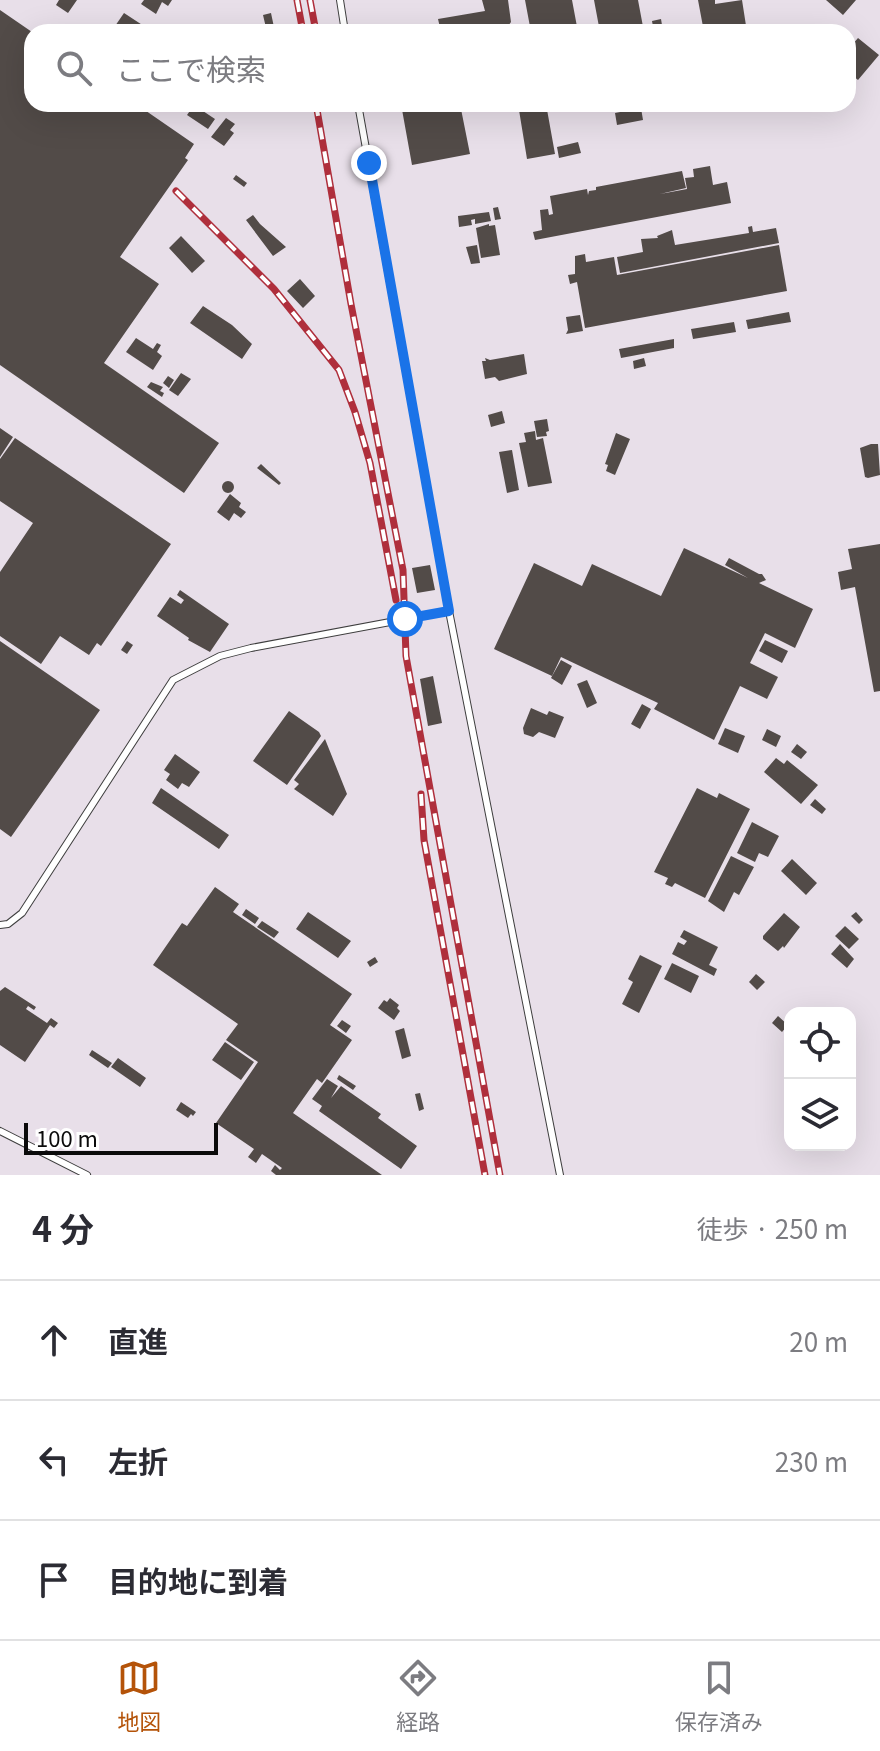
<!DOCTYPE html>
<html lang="ja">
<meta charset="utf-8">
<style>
body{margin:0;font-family:Georgia,"Noto Sans JP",serif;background:#f7f7f7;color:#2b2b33}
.controls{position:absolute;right:24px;bottom:24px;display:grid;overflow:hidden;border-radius:16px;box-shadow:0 8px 32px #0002}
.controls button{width:72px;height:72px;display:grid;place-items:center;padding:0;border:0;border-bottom:2px solid #e1e1e2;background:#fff;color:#2b2b33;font:40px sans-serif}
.scale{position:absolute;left:24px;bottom:20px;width:194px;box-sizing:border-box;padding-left:8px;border:4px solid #0b0b0b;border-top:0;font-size:22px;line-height:28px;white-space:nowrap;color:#0b0b0b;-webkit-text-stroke:6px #fff;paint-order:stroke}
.stop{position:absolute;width:24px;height:24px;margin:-18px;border:6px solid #1a73e8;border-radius:50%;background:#fff}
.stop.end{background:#1a73e8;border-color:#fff;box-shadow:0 2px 8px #0008}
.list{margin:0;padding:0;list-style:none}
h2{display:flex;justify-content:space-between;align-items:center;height:104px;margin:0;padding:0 32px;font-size:34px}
h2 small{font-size:26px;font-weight:400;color:#7c7c81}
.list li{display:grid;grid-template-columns:52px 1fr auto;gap:24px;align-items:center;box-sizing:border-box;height:120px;padding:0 32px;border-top:2px solid #e1e1e2}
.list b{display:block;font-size:30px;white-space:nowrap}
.list em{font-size:26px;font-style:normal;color:#7c7c81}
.icon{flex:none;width:44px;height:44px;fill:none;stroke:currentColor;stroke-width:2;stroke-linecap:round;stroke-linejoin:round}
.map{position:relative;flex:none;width:880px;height:1175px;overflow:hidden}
.search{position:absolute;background:#fff;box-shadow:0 8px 32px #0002;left:24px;right:24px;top:24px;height:88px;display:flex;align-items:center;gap:20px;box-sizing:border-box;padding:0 28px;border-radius:24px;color:#7c7c81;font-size:30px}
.sheet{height:464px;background:#fff}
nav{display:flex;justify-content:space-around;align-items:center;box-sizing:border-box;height:112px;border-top:2px solid #e1e1e2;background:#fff;font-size:22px;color:#7c7c81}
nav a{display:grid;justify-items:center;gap:4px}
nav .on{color:#b45309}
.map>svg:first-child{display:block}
.industrial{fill:#e8dfe9;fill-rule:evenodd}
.building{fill:#524b48}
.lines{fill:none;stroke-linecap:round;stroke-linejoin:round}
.lane-casing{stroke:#3e3e3e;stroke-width:8}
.lane{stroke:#fff;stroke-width:6}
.rail-casing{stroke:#af2f3c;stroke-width:7}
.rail{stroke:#fff;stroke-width:4;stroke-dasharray:12;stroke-linecap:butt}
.route{stroke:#1a73e8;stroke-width:10}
</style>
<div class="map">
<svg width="880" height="1175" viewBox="0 0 880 1175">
<rect width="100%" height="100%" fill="#fdf8ea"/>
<path class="industrial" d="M0,0H880V1175H0ZM32,32H848V104H32ZM790,1013H850V1145H790Z"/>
<path class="building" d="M59,0H77L68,13L56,5Z
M144,0H172L168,6L162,2L156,14L141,4Z
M482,0H508L511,22L504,32H441L438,19L485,11Z
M525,0H572L578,32H531Z
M594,0H638L644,32H600Z
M698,0H715V4L742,0L747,32H704Z
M826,0H856L843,15Z
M0,10L32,32V104H136L194,144L185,158L188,160L120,257L159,284L104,363L219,443L184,493L0,365Z
M124,13L153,32H117L113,29Z
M271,13L275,32H267L263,15Z
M661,19L663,31L654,32L652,21Z
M858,38L879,55L858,80L848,72V42L852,45Z
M401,104H460L470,154L412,165Z
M518,104H546L555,154L527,159Z
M614,104H644V106L615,111Z
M194,105L215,119L208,129L187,115Z
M641,108L643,120L617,125L615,113Z
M226,118L235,124L230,130L234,133L224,146L211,137Z
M578,142L581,153L559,158L557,147Z
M710,166L713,185L727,182L731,203L535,240L533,232L542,230L540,210L548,209L549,215L553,214L550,196L587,189L588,195L589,191L596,190V187L682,171L686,188L660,194L687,189L685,178L694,177L693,169Z
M236,175L247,183L244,187L233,179Z
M498,207L501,219L495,220L493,208Z
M489,212L491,221L475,224V219L471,220L472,225L459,227L458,216Z
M253,215L260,224L286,247L273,256L246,220Z
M489,224V226L495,225L500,255L481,258L476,228Z
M752,226L753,232L776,228L779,243L620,273L617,257L643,252L641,239L658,238L657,236L672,230L675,245L749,233L748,227Z
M181,236L205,261L192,273L169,248Z
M477,245L480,263L471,264L466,247Z
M779,245L787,291L585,328L577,282L570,284L568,275L575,274V256L585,254L586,262L614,257L617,275Z
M300,279L315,296L303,308L287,291Z
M203,306L232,325L252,344L242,359L190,323Z
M789,312L791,322L748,329L746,320Z
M580,315L583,331L566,334L568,330L566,317Z
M734,322L736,332L693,339L691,329Z
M136,338L153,349L157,343L161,345L157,352L162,356L153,370L126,352Z
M674,339V348L621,358L619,349Z
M524,354L527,374L499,381L495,377L485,379L482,361H486L485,358L490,360Z
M644,358L646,366L634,369L633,361Z
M181,373L191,379L178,396L169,390Z
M168,376L174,380L169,388L163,383Z
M151,382L163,387L160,391L164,393L162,397L147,387Z
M502,411L505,423L491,427L488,415Z
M547,419L549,431L546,432L547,436L537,437L534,421Z
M0,428L13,437L0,457Z
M535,431L536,440L543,438L552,483L528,487L519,443L526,442L524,433Z
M616,433L630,439L615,475L606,471L608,465L605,464Z
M15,438L171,544L101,646L97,643L89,655L60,636L41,664L0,636V572L33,523L0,501V459Z
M871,444H878L880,475L868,478L865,477L860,448Z
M512,450L519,490L507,493L499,452Z
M261,464L281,483L279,485L257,468Z
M222 487a6 6 0 1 1 12 0a6 6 0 1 1-12 0Z
M230,494L241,503L239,507L246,512L241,518L234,513L229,521L217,512Z
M880,544V691L874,692L855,587L841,590L838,572L852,569L848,549Z
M684,548L748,578L725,565L729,558L759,574H762L766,580L759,583L813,609L795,648L765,633L750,663L778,677L767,699L740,686L714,740L654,709L658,703L561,657L552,676L494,649L534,563L582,586L592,564L661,596Z
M430,565L435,590L417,593L412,568Z
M180,590L229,624L210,652L188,640L189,638L157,616L170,597L181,604L184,600L177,595Z
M765,640L788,651L782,663L759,651Z
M0,641L100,710L11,837L0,829Z
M127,641L133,645L127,654L121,650Z
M561,660L572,666L562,685L551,678Z
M433,676L442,723L428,726L420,679Z
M587,680L597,703L587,708L577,684Z
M642,704L651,709L640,729L631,724Z
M531,708L547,715L549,711L564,717L555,738L539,732L533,737L524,734L523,728Z
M289,711L319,732L321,736L287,785L253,761Z
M725,728L745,736L738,753L718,744Z
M767,729L781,736L776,747L762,740Z
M325,739L347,794L333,816L294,789L299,784L294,780Z
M797,744L807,752L801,759L791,752Z
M175,754L200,772L189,787L182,783L178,789L166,780L170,774L164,770Z
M776,758L784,764L787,760L818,785L801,804L764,772Z
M161,788L229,835L219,849L152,803Z
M697,788L717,798L719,793L750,809L705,898L675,883L672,887L665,884L668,878L654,872Z
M815,799L826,809L822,814L810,805Z
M752,822L779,836L768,857L759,853L755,862L737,853Z
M731,856L754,867L739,895L734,892L724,912L708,901Z
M792,859L817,883L806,895L781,871Z
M215,887L239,904L233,912L352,994L330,1025L352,1040L322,1083L317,1079L293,1113L382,1175H276L271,1171L275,1165L280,1170L282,1168L262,1154L256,1163L248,1157L254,1149L216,1123L258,1062L226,1040L238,1024L153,965L182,923L187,926Z
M246,909L259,918L255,924L242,915Z
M308,912L351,941L338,958L296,929Z
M856,912L863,920L859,924L851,916Z
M784,913L800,927L784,948L783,946L778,951L763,939V936Z
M262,921L279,932L274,938L257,927Z
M845,926L859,939L849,949L835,936Z
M684,930L718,947L709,965L717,969L714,976L672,954L678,942L684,945L687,941L680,937Z
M840,944L854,959L847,968L831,954Z
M640,955L662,966L639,1013L622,1004L633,982L628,979Z
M375,957L378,962L370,967L367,962Z
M672,963L699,976L691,993L664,979Z
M756,974L765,982L757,990L749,982Z
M5,987L36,1007L34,1010L28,1006L26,1009L47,1023L51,1018L58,1023L54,1028L50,1025L25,1062L0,1045V991Z
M390,998L399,1005L397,1008L400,1011L394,1020L378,1008L384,1000L387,1002Z
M778,1016L788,1025L782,1032L772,1023Z
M342,1020L351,1026L346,1033L337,1026Z
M404,1028L411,1056L402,1059L395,1031Z
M225,1042L254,1062L241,1080L212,1060Z
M92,1050L112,1063L108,1068L89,1055Z
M118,1058L146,1078L140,1087L111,1067Z
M339,1075L356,1086L353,1090L337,1079Z
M327,1079L338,1086L331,1098L341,1086L381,1114L378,1118L417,1146L401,1169L319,1111L322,1106L312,1099Z
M420,1093L424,1109L419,1111L415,1094Z
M181,1102L196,1112L193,1116L191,1114L188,1118L176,1110Z"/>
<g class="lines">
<defs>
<path id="lane" d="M340,0L345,32
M358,104L449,611L560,1175
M0,925L8,924L22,913L173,680L220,656L251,648L449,611
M0,1131L87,1175"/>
</defs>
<use href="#lane" class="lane-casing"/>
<use href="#lane" class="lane"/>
<defs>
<path id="rail" d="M297,0L303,32
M310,0L316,32
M316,104L351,304L403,570L406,656L500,1175
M176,191L274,289L339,370L355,412L370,463L396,600
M421,794L424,840L485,1175"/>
</defs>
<use href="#rail" class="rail-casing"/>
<use href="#rail" class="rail"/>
</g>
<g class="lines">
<path class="route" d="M369,163L449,611L405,619"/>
</g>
</svg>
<div class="controls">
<button><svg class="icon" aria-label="locate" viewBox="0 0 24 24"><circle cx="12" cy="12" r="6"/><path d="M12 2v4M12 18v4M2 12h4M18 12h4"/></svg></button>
<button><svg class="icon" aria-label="layers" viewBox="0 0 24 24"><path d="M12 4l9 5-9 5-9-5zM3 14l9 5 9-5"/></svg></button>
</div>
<div class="scale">100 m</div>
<div class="stop" style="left:405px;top:619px"></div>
<div class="stop end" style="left:369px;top:163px"></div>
<div class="search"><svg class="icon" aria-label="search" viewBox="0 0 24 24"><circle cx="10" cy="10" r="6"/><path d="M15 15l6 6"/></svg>ここで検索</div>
</div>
<section class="sheet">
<h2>4 分<small>徒歩 · 250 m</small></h2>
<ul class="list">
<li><svg class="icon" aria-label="ahead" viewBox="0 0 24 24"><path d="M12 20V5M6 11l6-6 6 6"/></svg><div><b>直進</b></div><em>20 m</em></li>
<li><svg class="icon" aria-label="left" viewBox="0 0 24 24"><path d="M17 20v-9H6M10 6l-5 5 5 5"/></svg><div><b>左折</b></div><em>230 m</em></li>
<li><svg class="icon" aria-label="arrive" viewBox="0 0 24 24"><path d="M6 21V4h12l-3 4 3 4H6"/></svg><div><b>目的地に到着</b></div></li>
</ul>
</section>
<nav>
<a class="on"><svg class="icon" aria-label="map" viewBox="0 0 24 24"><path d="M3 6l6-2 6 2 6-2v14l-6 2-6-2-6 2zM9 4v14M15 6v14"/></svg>地図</a>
<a><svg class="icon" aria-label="directions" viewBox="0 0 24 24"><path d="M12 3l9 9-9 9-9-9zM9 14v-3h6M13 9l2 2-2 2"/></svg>経路</a>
<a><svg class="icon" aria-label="saved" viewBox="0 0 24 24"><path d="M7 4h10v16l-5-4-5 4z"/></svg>保存済み</a>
</nav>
